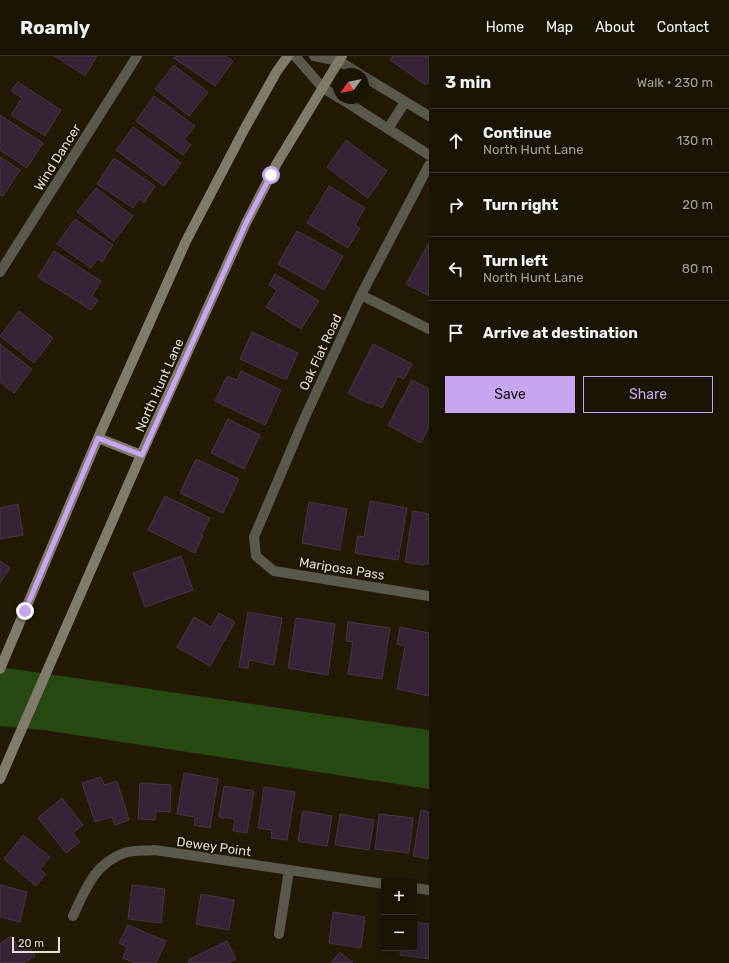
<!DOCTYPE html>
<meta charset="utf-8">
<style>
body{margin:0;font-family:Rubik,sans-serif;background:#231d0e;color:#f1f3f6}
.controls{position:absolute;right:12px;bottom:12px;display:grid;overflow:hidden;border-radius:0px;box-shadow:0 2px 10px #0003}
.controls button{width:36px;height:36px;display:grid;place-items:center;padding:0;border:0;border-bottom:1px solid #383326;background:#1a1404;color:#f1f3f6;font:20px sans-serif}
.compass{position:absolute;left:333px;top:12px;width:36px;height:36px;border-radius:50%;background:#1a1404;box-shadow:0 2px 10px #0003;rotate:237deg}
.scale{position:absolute;left:12px;bottom:10px;width:48px;box-sizing:border-box;padding-left:4px;border:2px solid #e3dfd1;border-top:0;font-size:11px;line-height:14px;white-space:nowrap;color:#e3dfd1;-webkit-text-stroke:3px #181100;paint-order:stroke}
.stop{position:absolute;width:12px;height:12px;margin:-9px;border:3px solid #c6a6f0;border-radius:50%;background:#fff}
.stop.end{background:#c6a6f0;border-color:#fff;box-shadow:0 1px 4px #0008}
.list{margin:0;padding:0;list-style:none}
h2{display:flex;justify-content:space-between;align-items:center;height:52px;margin:0;padding:0 16px;font-size:17px}
h2 small{font-size:13px;font-weight:400;color:#9f9e9a}
.list li{display:grid;grid-template-columns:26px 1fr auto;gap:12px;align-items:center;box-sizing:border-box;height:64px;padding:0 16px;border-top:1px solid #383326}
.list b{display:block;font-size:15px;white-space:nowrap}
.list p{margin:0;font-size:13px;white-space:nowrap;color:#9f9e9a}
.list em{font-size:13px;font-style:normal;color:#9f9e9a}
.actions{display:flex;gap:8px;padding:12px 16px}
.actions a{flex:1;padding:9px 0;border:1px solid #c6a6f0;border-radius:0px;text-align:center;font-size:14px;color:#c6a6f0}
.actions .main{background:#c6a6f0;color:#111}
.icon{flex:none;width:22px;height:22px;fill:none;stroke:currentColor;stroke-width:2;stroke-linecap:round;stroke-linejoin:round}
.map{position:relative;flex:none;width:429px;height:907px;overflow:hidden}
header{display:flex;align-items:center;gap:24px;box-sizing:border-box;height:56px;padding:0 20px;background:#1a1404;border-bottom:1px solid #383326}
header strong{font-size:19px}
nav{display:flex;gap:22px;margin-inline-start:auto;font-size:14px}
main{display:flex}
aside{flex:1;background:#1a1404}
.map>svg:first-child{display:block}
.green{fill:#284912}
.building{fill:#342435;stroke:#473647}
.lines{fill:none;stroke-linecap:round;stroke-linejoin:round}
.minor{stroke:#5b584e;stroke-width:10}
.secondary{stroke:#807b6a;stroke-width:10}
.route{stroke:#c6a6f0;stroke-width:5}
.labels{text-anchor:middle;stroke-width:3;stroke-linejoin:round;paint-order:stroke}
.street-label{font-size:13px;fill:#e3dfd1;stroke:#181100}
</style>
<header>
<strong>Roamly</strong>
<nav><a>Home</a><a>Map</a><a>About</a><a>Contact</a></nav>
</header>
<main>
<div class="map">
<svg width="429" height="907" viewBox="0 0 429 907">
<rect width="100%" height="100%" fill="#221a05"/>
<path class="green" d="M0,611L429,674V733L43,674L0,670Z"/>
<path class="building" d="M55,0H97L85,20Z
M176,0H225L233,5L215,30L174,2Z
M393,0H429V25L426,29L390,4Z
M174,9L208,36L189,60L155,33Z
M18,26L61,54L45,80L11,59L22,42L11,35Z
M154,40L195,70L184,84L191,89L183,99L136,65Z
M0,59L43,87L27,112L0,94Z
M133,71L181,107L164,130L116,94Z
M346,84L387,115L368,142L327,111Z
M0,101L20,114L3,140L0,139Z
M114,102L155,130L144,147L139,143L133,152L97,128Z
M329,130L365,152L355,169L360,172L348,192L307,167Z
M96,132L133,160L114,185L77,156Z
M75,163L113,189L102,206L98,203L91,212L57,188Z
M297,175L343,200L324,234L278,208Z
M429,187V240L406,228Z
M54,195L101,225L92,240L98,244L91,254L38,221Z
M275,218L319,245L301,273L266,251L277,234L269,229Z
M19,255L53,282L34,307L0,280Z
M252,276L298,297L286,324L240,303Z
M0,288L32,313L14,337L0,326Z
M373,288L412,308L404,323L398,320L382,352L370,346L369,348L348,337Z
M241,315L281,334L265,369L215,345L227,320L237,324Z
M412,324L427,332V333L429,334V371L421,387L388,369Z
M228,363L260,379L244,413L211,397Z
M196,403L239,423L223,457L180,437Z
M165,440L210,462L201,479L203,480L195,497L148,474Z
M370,445L407,452L398,504L355,497L358,480L364,481Z
M309,446L347,453L340,494L302,487Z
M18,448L23,479L0,483V452Z
M413,455L429,458V508L424,507V509L405,506Z
M181,500L193,534L145,551L133,517Z
M0,505L10,512L0,527Z
M248,556L282,562L274,609L249,604L248,612L239,611Z
M219,557L235,566L210,610L177,591L194,561L211,571Z
M296,562L335,568L328,619L288,612Z
M348,566L390,572L382,623L348,618L353,586L346,585Z
M400,571L429,577V640L397,633L405,590L397,588Z
M184,717L218,723L210,772L194,769L195,761L177,758Z
M101,721L104,729L117,725L129,764L115,769L112,761L95,766L82,727Z
M140,727L171,729L170,756L156,755L155,764L138,763Z
M224,730L254,735L247,777L233,775L235,763L219,761Z
M264,731L295,736L287,784L271,782L272,774L258,772Z
M62,742L83,769L73,777L80,786L66,797L38,762Z
M421,754L429,756V803L413,800Z
M303,755L332,760L327,790L298,785Z
M340,758L374,764L369,794L335,789Z
M379,758L413,762L409,797L375,793Z
M23,779L50,801L40,813L46,818L36,830L4,803Z
M0,829L27,836L20,866L0,861Z
M132,829L165,833L161,867L128,863Z
M201,838L234,844L229,874L196,868Z
M333,856L365,861L361,892L329,887Z
M414,866L429,868V903L400,899L401,892H414Z
M128,869L166,885L156,907H135L123,902L127,891L119,887Z
M11,880L18,891L26,886L35,900L24,907H0V888Z
M227,885L236,903L228,907H189L188,904Z
M340,896L353,907H331Z"/>
<g class="lines">
<path class="minor" d="M295,0L322,31L339,42
M314,0L339,5L360,18
M363,20L429,60
M340,42L429,99
M388,73L405,46
M429,109L361,239L305,361L254,481L256,500L274,515L429,540
M0,216L137,0
M361,239L429,273
M414,832L429,834
M73,860C85,834 94,808 124,797C133,794 146,795 155,794L384,828
M279,878L289,814"/>
<path class="secondary" d="M98,382L141,399
M0,613L98,382L186,185L245,72L277,15L288,0
M0,723L141,399L246,167L277,107L342,0"/>
</g>
<g class="lines">
<path class="route" d="M25,555L98,382L142,399L246,167L271,119"/>
</g>
<g class="labels">
<g class="street-label">
<text transform="translate(57 101) rotate(-58)" y="5">Wind Dancer</text>
<text transform="translate(320 296) rotate(-65)" y="5">Oak Flat Road</text>
<text transform="translate(159 329) rotate(-66)" y="5">North Hunt Lane</text>
<text transform="translate(342 512) rotate(9)" y="5">Mariposa Pass</text>
<text transform="translate(214 790) rotate(8)" y="5">Dewey Point</text>
</g>
</g>
</svg>
<div class="controls">
<button>+</button>
<button>−</button>
</div>
<svg class="compass" viewBox="-18 -18 36 36"><path d="M0-13l5 13h-10z" fill="#e53935"/><path d="M0 13l5-13h-10z" fill="#9f9e9a"/></svg>
<div class="scale">20 m</div>
<div class="stop" style="left:271px;top:119px"></div>
<div class="stop end" style="left:25px;top:555px"></div>
</div>
<aside>
<h2>3 min<small>Walk · 230 m</small></h2>
<ul class="list">
<li><svg class="icon" aria-label="ahead" viewBox="0 0 24 24"><path d="M12 20V5M6 11l6-6 6 6"/></svg><div><b>Continue</b><p>North Hunt Lane</p></div><em>130 m</em></li>
<li><svg class="icon" aria-label="right" viewBox="0 0 24 24"><path d="M7 20v-9h11M14 6l5 5-5 5"/></svg><div><b>Turn right</b></div><em>20 m</em></li>
<li><svg class="icon" aria-label="left" viewBox="0 0 24 24"><path d="M17 20v-9H6M10 6l-5 5 5 5"/></svg><div><b>Turn left</b><p>North Hunt Lane</p></div><em>80 m</em></li>
<li><svg class="icon" aria-label="arrive" viewBox="0 0 24 24"><path d="M6 21V4h12l-3 4 3 4H6"/></svg><div><b>Arrive at destination</b></div></li>
</ul>
<div class="actions"><a class="main">Save</a><a>Share</a></div>
</aside>
</main>
